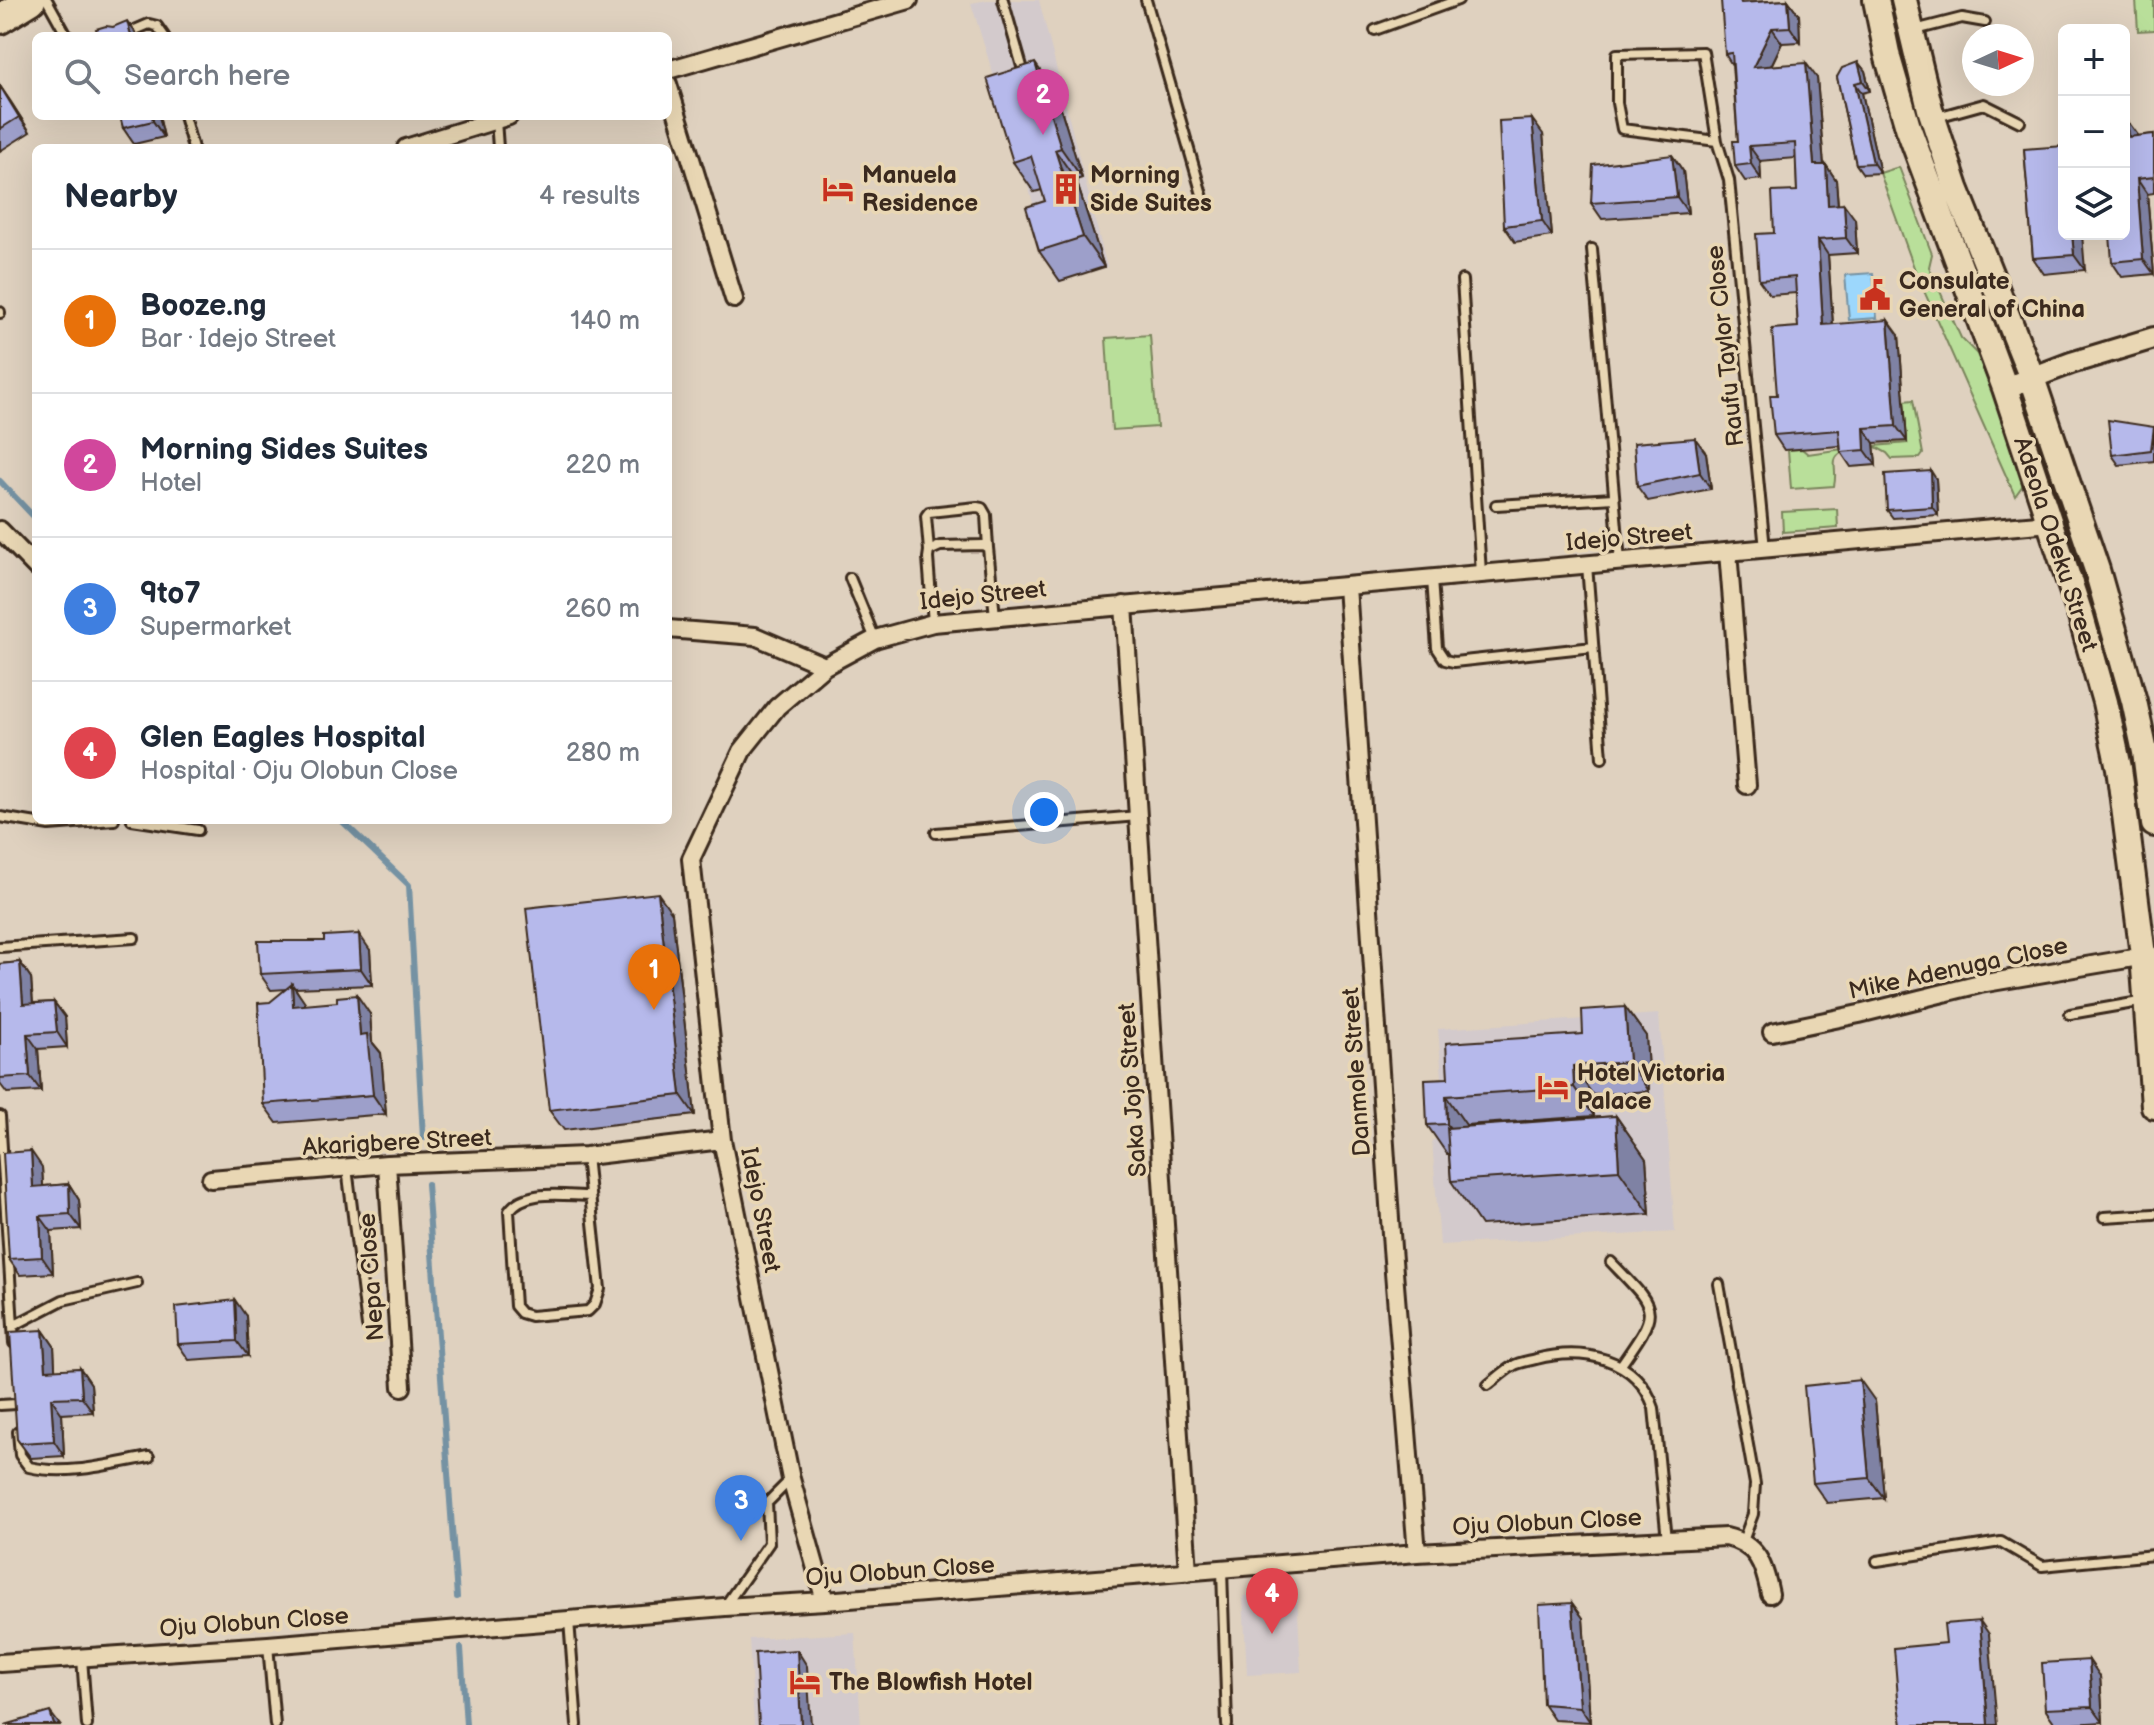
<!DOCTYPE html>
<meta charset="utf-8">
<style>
body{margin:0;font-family:"Balsamiq Sans",sans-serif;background:#f2f2f3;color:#1f2937}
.controls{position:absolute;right:24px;top:24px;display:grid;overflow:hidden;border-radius:12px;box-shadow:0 8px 32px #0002}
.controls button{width:72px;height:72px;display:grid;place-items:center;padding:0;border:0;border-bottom:2px solid #e0e1e3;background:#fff;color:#1f2937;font:40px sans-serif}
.compass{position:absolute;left:1962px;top:24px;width:72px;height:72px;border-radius:50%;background:#fff;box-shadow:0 8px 32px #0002;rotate:86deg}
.you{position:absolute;left:1044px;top:812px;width:28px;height:28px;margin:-20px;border:6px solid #fff;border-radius:50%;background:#1a73e8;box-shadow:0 0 0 12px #1a73e833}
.badge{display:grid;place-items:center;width:52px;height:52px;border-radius:50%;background:#c8321e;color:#fff;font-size:26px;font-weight:700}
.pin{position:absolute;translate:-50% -66px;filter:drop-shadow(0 2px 4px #0008)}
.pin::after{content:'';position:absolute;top:42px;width:28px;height:24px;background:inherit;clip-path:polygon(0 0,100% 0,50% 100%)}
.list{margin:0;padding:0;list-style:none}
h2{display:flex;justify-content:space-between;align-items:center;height:104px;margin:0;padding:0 32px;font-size:34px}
h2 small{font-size:26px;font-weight:400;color:#747a83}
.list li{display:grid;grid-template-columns:52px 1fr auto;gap:24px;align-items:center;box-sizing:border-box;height:144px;padding:0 32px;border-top:2px solid #e0e1e3}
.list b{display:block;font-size:30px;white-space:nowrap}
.list p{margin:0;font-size:26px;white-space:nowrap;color:#747a83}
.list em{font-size:26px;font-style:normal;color:#747a83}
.icon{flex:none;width:44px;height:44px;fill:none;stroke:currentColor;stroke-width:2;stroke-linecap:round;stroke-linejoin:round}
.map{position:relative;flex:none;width:2154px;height:1725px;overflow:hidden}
.search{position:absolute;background:#fff;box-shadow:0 8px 32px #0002;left:32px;top:32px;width:640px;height:88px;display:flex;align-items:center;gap:20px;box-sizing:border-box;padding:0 28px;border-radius:12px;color:#747a83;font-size:30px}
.panel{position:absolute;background:#fff;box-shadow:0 8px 32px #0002;left:32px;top:144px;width:640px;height:680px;border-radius:12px}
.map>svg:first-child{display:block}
.built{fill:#d3cacc}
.green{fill:#b9df9a;stroke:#7a845c;stroke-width:2}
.water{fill:#9cd7fc;stroke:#7592a3;stroke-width:2}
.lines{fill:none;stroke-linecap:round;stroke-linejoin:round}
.stream{stroke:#7592a3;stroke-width:6}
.service-casing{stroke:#3b2a1e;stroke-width:14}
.minor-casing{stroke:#3b2a1e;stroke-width:22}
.tertiary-casing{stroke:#3b2a1e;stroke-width:26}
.secondary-casing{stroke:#3b2a1e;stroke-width:30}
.trunk-casing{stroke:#3b2a1e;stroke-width:34}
.service{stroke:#e9d7b4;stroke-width:8}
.minor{stroke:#e9d7b4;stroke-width:16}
.tertiary{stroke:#e9d7b4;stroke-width:20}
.secondary{stroke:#e9d7b4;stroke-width:24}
.trunk{stroke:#e9d7b4;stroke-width:28}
.wall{fill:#9d9fca;stroke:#3b2a1e;stroke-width:2}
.shaded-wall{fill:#7f82a4;stroke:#3b2a1e;stroke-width:2}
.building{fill:#b6b9eb;stroke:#3b2a1e;stroke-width:2}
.labels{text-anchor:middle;stroke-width:7;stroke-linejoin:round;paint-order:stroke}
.poi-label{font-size:24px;font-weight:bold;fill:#3b2a1e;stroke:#e9d7b4;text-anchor:start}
.street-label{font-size:24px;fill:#3b2a1e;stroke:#e9d7b4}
</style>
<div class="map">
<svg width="2154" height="1725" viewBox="0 0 2154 1725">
<rect width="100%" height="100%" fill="#dfd1bf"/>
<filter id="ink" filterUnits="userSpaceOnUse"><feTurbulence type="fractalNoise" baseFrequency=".0125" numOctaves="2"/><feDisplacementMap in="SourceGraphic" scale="16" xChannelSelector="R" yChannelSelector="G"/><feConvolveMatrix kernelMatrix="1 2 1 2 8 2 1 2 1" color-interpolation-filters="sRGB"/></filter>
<g filter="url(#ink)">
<path class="built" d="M988,0H1039L1107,267L1058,283L971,3Z
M1659,1014L1675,1232L1440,1245L1432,1140L1447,1138L1438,1029Z
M1297,1593L1301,1672L1247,1675L1243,1596Z
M855,1633L861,1725H754L749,1639Z"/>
<path class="green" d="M2136,0H2154V30L2138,31Z
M1899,167L1932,254L1929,267L1961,338L1977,354L2028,478L2015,496L1916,273L1880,173Z
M1150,335L1157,427L1112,430L1106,338Z
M1913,400L1923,454L1920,458L1892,459L1887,453L1874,446L1907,443L1904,401Z
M1850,448C1825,459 1839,465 1834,486L1791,489L1788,450L1802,449L1808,454Z
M1837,509L1838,528L1783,532L1782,512Z"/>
<path class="water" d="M1873,273L1877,318L1849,320L1845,275Z"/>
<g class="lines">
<path class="stream" d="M0,481L36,519
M341,820L409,885L423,1138
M427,1184L457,1597
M461,1648L466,1725"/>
<defs>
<path id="service" d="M47,0L67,36
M1003,0L1023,70
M1146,0L1203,198
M1375,30L1458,0
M1915,30L1962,18L1985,22
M121,36L149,24L157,26L164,36
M184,116L193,148
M1937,117L1984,104L2020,122
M496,120L498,148
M1717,141L1703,52L1617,54V103L1622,129L1717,141L1729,180L1765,549
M1592,249L1620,561
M1462,280L1481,573
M0,313V312
M1496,505L1614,498
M929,551L926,516L929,512L977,507L982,508L986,515L988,548
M1587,565L1602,758
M850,578L875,639
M1432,579L1437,648L1445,660L1454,662L1593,647
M933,623L928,558L929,551L940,546L983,545L988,548L995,616
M0,817L49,825L114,820
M132,820L198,830
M936,833L1138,816
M0,947L134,938
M2070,1014L2145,1001
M0,1116L13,1326
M586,1156L600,1289L595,1304L588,1311L531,1316L521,1313L515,1306L509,1211C525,1188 565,1196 590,1196
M347,1168L367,1326
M2104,1217L2154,1214
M1611,1262C1658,1311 1661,1308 1621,1365
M1719,1284L1755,1484L1753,1514L1743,1541
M14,1343L13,1326L63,1300L137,1283
M1488,1385C1496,1379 1504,1371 1513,1366C1519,1362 1529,1361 1536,1359C1583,1347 1637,1357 1654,1408L1667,1540
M0,1405L17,1404
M18,1432L20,1455L29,1467C68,1476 110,1464 149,1457
M1877,1561L2001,1542L2042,1566L2154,1555
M1222,1570L1227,1725
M725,1606L769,1543L767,1503L790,1480
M569,1620L577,1725
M268,1645L275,1725
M82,1658L87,1725"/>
<path id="minor" d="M668,70L909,0
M668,84L734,299
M406,148L509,116
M0,530L36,567
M1728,552L1747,785
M1347,586L1392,1248L1417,1553
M1124,605L1188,1572
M668,629L755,636L825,666
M1772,1032L1859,1014L1980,984L2151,955
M387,1164L402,1387
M211,1179L387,1164L586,1156L722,1140
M825,1601L791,1479L722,1140L691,859L742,751L777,707L825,666L875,639L933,623L2050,523
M0,1663L268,1645L725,1607L825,1601L1417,1553L1726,1537C1757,1544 1764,1564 1770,1594"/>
<path id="tertiary" d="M2005,388L2071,363L2154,338"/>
<path id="secondary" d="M1876,0L1888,58L1908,127L2005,388L2081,617L2105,702L2119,768L2143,955L2154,1106
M1904,0L1930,109L1956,188L2032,378L2097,570L2134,701L2145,752L2154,824"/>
<path id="trunk" d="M0,19L31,0"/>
</defs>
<use href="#service" class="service-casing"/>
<use href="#minor" class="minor-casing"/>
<use href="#tertiary" class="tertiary-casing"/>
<use href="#secondary" class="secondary-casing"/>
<use href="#trunk" class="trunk-casing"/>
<use href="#service" class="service"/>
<use href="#minor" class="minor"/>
<use href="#tertiary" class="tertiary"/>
<use href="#secondary" class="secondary"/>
<use href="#trunk" class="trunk"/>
</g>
<path class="wall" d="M1788,0L1799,15L1800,42L1782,43L1771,66L1817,78L1824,165H1826L1836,180L1838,204L1855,219L1857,253L1828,255L1833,324L1899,335L1907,441L1874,443L1876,465L1851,467L1841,452L1840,446L1784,450L1774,435L1777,395L1798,327L1796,293L1770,295L1759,280L1774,233L1797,191L1796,158L1760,161L1761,179L1745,181L1735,166L1738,141L1732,65L1725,54L1749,2Z
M1858,62L1865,71L1870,91L1862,93L1880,173L1863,174L1856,164L1837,77Z
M0,86L30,132L0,151Z
M1056,93L1082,178L1076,180L1104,267L1060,281L1039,251L1045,201L1042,190L1034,192L1013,162Z
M159,116L164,137L134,144L123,128Z
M1543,134L1552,236L1515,242L1504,226Z
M2154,134V193L2147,194L2154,274L2122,277L2112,262L2138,135V136Z
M2024,149L2085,270L2044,274L2033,258Z
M1672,155L1683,171L1688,213L1602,219L1591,203Z
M2154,427V461L2119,465L2112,455Z
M1706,453L1711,489L1648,501L1637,486Z
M1936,479L1938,515L1893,518L1887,510Z
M672,913L695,1115L564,1130L549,1110Z
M370,950L372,985L295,988L305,1005L370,1014L372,1042L381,1053L386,1114L277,1123L263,1104L286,989L271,990L260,974Z
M20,962L31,978L33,1003L54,1002L65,1017L67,1047L38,1049L41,1091L7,1093L0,1084V964Z
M1625,1007L1646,1036L1649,1091L1593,1095L1594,1116L1466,1125V1126L1616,1116L1646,1159L1650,1214L1481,1225L1451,1181L1449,1154H1447L1427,1125L1448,1078L1583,1034Z
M42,1167L43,1186L69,1184L79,1200L81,1229L51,1231L53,1273L20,1275L9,1259Z
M246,1316L248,1356L189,1360L178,1344Z
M43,1330L54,1346L55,1370L80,1368L91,1384L93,1412L62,1414L64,1456L31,1458L17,1439Z
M1875,1401L1884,1498L1827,1503L1813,1483Z
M1572,1603L1583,1618L1590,1722L1554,1720L1543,1704Z
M2100,1676L2103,1722L2056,1725L2045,1709Z"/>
<path class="shaded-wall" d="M1788,0L1799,15L1800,42L1790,27Z
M127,21L138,36H131Z
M1772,28L1782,43L1763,82L1753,67Z
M1858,62L1865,71L1870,91L1863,81Z
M1035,63L1056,93L1082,178L1061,148Z
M1806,63L1817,78L1825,180L1814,165Z
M1855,83L1862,93L1880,173L1873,163Z
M0,86L11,102L30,132L19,117Z
M152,116H159L164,137L153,121Z
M1532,119L1543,134L1552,236L1542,221Z
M2127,120L2138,135L2139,152L2129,137Z
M1749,146L1760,161L1761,179L1751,164Z
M1055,150L1076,180L1104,267L1083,237Z
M1672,155L1683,171L1688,213L1677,197Z
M1826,165L1836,180L1839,220L1828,205Z
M2137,179L2147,194L2154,274L2143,259Z
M1844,204L1855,219L1857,253L1846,238Z
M2072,234H2082L2085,270L2074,255Z
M1818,240L1828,255L1834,340L1823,325Z
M1888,320L1899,335L1907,441L1896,426Z
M1864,428L1874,443L1876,465L1865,450Z
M1695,438L1706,453L1711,489L1700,473Z
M1931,471L1936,479L1938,515L1932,507Z
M658,893L672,913L695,1115L681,1095Z
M359,934L370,950L372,985L361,969Z
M20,962L31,978L34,1019L23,1004Z
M292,984L305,1003L306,1025L293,1006Z
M357,995L370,1014L372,1042L381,1053L386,1114L373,1095L360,1035Z
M54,1002L65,1017L67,1047L57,1032Z
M1625,1007L1646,1036L1649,1091L1629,1062Z
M27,1034L38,1049L41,1091L30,1076Z
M1573,1066L1593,1095L1594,1116L1574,1087Z
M1446,1096L1466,1125L1468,1153L1447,1124Z
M1616,1116L1646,1159L1650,1214L1619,1170Z
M31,1151L42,1167L44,1202L33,1187Z
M69,1184L79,1200L81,1229L70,1214Z
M40,1216L51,1231L53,1273L42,1257Z
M235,1300L246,1316L248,1356L237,1341Z
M43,1330L54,1346L56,1386L46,1370Z
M80,1368L91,1384L93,1412L82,1397Z
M1860,1380L1875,1401L1884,1498L1869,1478Z
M51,1398L62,1414L64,1456L54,1441Z
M1572,1603L1583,1618L1590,1722L1580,1707Z
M1980,1621L1989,1634L1997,1725H1988Z
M797,1650L807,1666L811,1725H801Z
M2089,1660L2100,1676L2103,1722L2092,1707Z
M50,1712L60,1725H54Z"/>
<path class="building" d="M1721,0H1740L1741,3L1788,0L1790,27L1772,28L1753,67L1806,63L1814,165H1826L1828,205L1844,204L1846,238L1818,240L1823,325L1888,320L1896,426L1864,428L1865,450L1841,452L1839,430L1774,435L1770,395H1777L1772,329L1798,327L1795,277L1759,280L1756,234L1774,233L1772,192L1797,191L1795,143L1749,146L1751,164L1735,166L1733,141H1738L1732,53L1725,54Z
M127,21L131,36H98L96,29L106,26L113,27Z
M1858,62L1863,81L1855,83L1873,163L1856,164L1837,77L1842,68Z
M1035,63L1061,148L1055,150L1083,237L1039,251L1026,207L1045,201L1031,156L1013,162L987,78Z
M0,86L19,117L0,129Z
M120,116H152L153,121L123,128Z
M1532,119L1542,221L1504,226L1499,121Z
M2124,120H2127L2129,137L2154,134V177L2137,179L2143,259L2112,262L2110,234H2124Z
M2064,146V234H2072L2074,255L2033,258L2024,149Z
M1672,155L1677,197L1591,203L1593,165Z
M2108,420L2154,427L2151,450L2112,455Z
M1695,438L1700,473L1637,486L1634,443Z
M1931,471L1932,507L1887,510L1885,474Z
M658,893L681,1095L549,1110L526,908Z
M359,934L361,969L260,974L258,941H324V936Z
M20,962L23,1004L54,1002L57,1032L27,1034L30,1076L0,1078V964Z
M292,984L293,1006L337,1002V997L357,995L360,1035L367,1034L373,1095L263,1104L258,1003L270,1002Z
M1625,1007L1629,1062L1573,1066L1574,1087L1446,1096L1447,1124L1427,1125L1425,1079L1448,1078L1446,1043L1583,1034L1582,1010Z
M1616,1116L1619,1170L1451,1181L1447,1128Z
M31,1151L33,1187L69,1184L70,1214L40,1216L42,1257L9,1259L3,1153Z
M235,1300L237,1341L178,1344L176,1307Z
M43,1330L46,1370L80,1368L82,1397L51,1398L54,1441L20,1443L17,1439L10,1332Z
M1860,1380L1869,1478L1813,1483L1804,1386Z
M1572,1603L1580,1707L1543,1704L1539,1605Z
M1980,1621L1988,1725H1902L1898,1698L1894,1648L1946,1643L1944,1624Z
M797,1650L801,1725H759L755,1653Z
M2089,1660L2092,1707L2045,1709L2042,1663Z
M50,1712L54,1725H5Z"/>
</g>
<defs>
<symbol id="hotel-bare" viewBox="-9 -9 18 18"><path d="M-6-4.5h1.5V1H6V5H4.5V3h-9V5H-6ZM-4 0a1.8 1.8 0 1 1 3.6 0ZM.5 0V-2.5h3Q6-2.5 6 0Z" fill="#c8321e" stroke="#e9d7b4" stroke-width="2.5" paint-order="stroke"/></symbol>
<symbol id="building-bare" viewBox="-9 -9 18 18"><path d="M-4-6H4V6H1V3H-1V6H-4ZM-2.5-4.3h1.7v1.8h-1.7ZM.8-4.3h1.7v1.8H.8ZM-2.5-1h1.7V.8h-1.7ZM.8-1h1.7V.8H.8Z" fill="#c8321e" stroke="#e9d7b4" stroke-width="2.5" paint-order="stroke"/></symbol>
<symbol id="civic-bare" viewBox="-9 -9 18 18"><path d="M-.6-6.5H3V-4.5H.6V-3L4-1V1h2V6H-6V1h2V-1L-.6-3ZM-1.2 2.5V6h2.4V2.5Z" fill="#c8321e" stroke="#e9d7b4" stroke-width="2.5" paint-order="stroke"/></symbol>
</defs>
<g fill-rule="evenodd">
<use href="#hotel-bare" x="816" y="167" width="44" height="44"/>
<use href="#building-bare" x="1044" y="167" width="44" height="44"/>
<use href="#civic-bare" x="1853" y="273" width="44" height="44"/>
<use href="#hotel-bare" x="1531" y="1065" width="44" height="44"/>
<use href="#hotel-bare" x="783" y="1660" width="44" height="44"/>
</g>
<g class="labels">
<g class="poi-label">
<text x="862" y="183">Manuela<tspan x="862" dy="28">Residence</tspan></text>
<text x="1090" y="183">Morning<tspan x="1090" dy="28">Side Suites</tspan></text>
<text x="1899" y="289">Consulate<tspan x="1899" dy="28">General of China</tspan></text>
<text x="1577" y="1081">Hotel Victoria<tspan x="1577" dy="28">Palace</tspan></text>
<text x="829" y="1690">The Blowfish Hotel</text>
</g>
<g class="street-label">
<text transform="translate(1725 346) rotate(-96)" y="8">Raufu Taylor Close</text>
<text transform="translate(1629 537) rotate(-5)" y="8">Idejo Street</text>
<text transform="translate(2056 544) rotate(72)" y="8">Adeola Odeku Street</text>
<text transform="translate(983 595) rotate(-6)" y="8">Idejo Street</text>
<text transform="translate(1958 968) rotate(-12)" y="8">Mike Adenuga Close</text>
<text transform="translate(1356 1072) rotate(-94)" y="8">Danmole Street</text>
<text transform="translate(1132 1090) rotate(-94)" y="8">Saka Jojo Street</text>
<text transform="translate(397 1142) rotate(-3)" y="8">Akarigbere Street</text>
<text transform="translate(761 1210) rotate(79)" y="8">Idejo Street</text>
<text transform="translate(371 1277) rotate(-94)" y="8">Nepa Close</text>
<text transform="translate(1547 1522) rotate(-3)" y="8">Oju Olobun Close</text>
<text transform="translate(900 1571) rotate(-4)" y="8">Oju Olobun Close</text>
<text transform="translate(254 1622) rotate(-4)" y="8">Oju Olobun Close</text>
</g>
</g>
</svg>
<div class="controls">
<button>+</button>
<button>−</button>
<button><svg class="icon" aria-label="layers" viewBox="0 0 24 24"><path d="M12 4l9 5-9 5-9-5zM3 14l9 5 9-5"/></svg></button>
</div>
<svg class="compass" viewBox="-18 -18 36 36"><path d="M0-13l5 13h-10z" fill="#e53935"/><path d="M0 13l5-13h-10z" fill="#747a83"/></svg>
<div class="you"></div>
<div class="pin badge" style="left:654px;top:1010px;background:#e8710a">1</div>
<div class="pin badge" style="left:1043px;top:135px;background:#d1479c">2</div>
<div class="pin badge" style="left:741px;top:1541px;background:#3f7fe0">3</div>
<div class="pin badge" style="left:1272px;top:1634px;background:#e0444e">4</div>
<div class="search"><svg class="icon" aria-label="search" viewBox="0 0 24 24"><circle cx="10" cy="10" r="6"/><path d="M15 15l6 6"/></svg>Search here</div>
<section class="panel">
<h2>Nearby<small>4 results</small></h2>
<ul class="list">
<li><span class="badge" style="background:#e8710a">1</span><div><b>Booze.ng</b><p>Bar · Idejo Street</p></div><em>140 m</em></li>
<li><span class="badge" style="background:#d1479c">2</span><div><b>Morning Sides Suites</b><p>Hotel</p></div><em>220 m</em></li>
<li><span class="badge" style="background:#3f7fe0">3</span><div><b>9to7</b><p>Supermarket</p></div><em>260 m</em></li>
<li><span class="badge" style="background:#e0444e">4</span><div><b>Glen Eagles Hospital</b><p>Hospital · Oju Olobun Close</p></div><em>280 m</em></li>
</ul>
</section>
</div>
